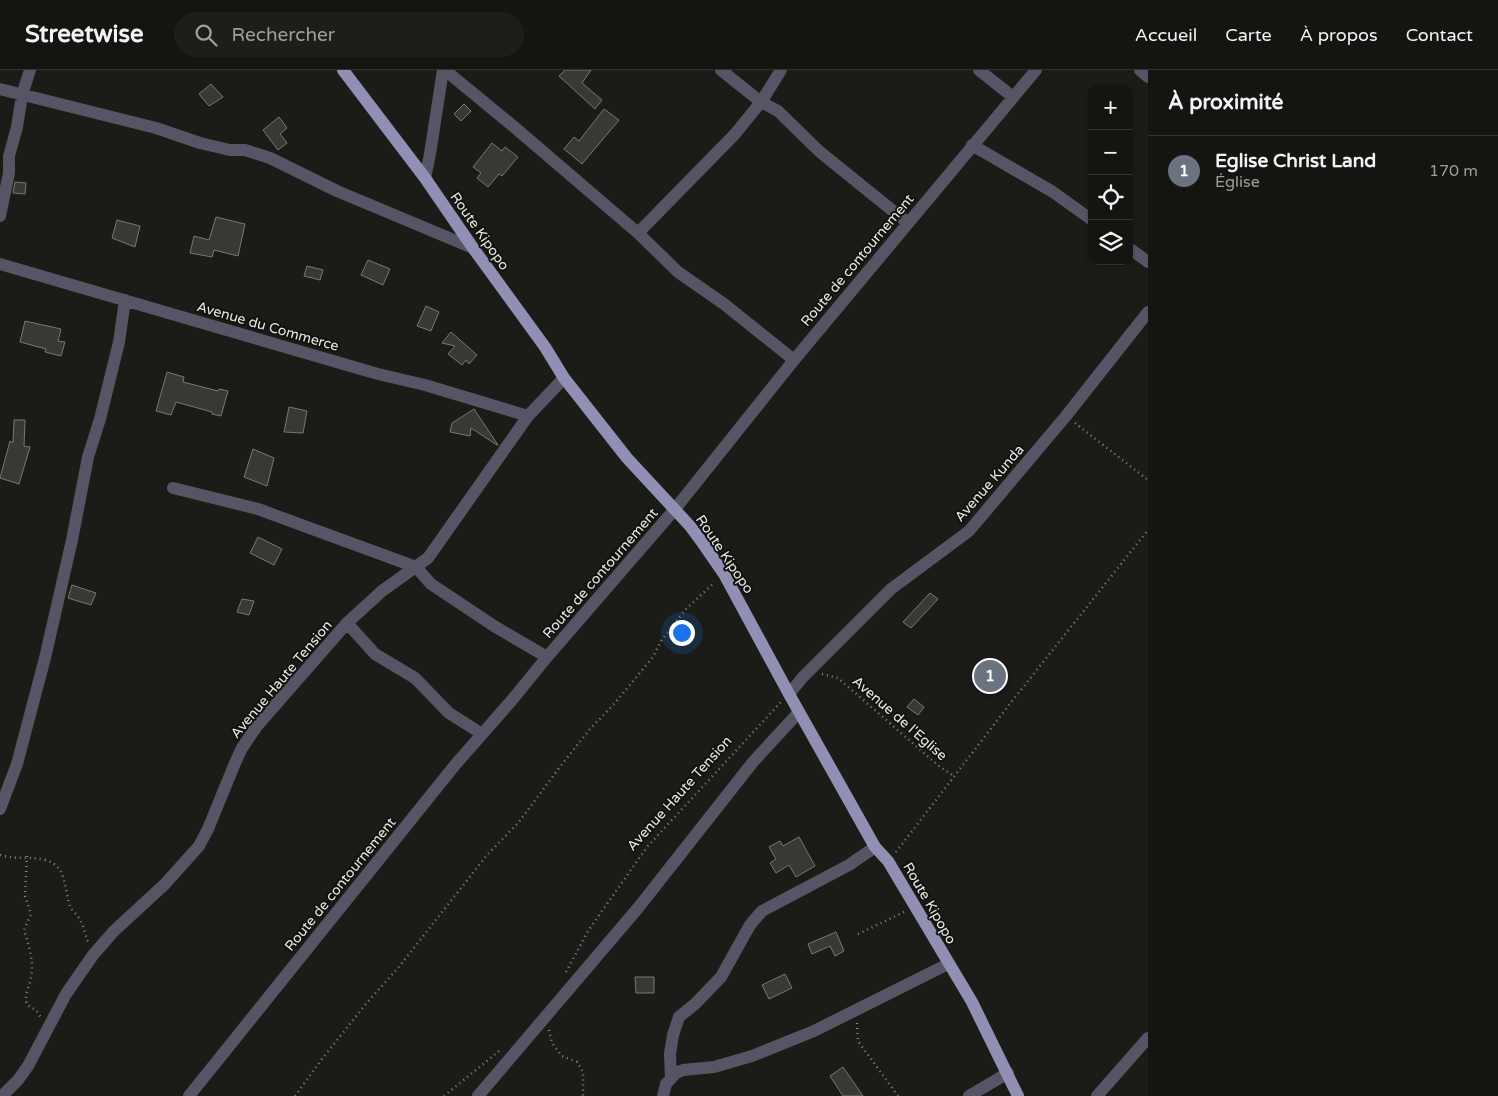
<!DOCTYPE html>
<html lang="fr">
<meta charset="utf-8">
<style>
body{margin:0;font-family:"Varela Round",sans-serif;background:#1d1d1a;color:#f1f3f6}
.controls{position:absolute;right:15px;top:15px;display:grid;overflow:hidden;border-radius:10px;box-shadow:0 1px 4px #0004}
.controls button{width:45px;height:45px;display:grid;place-items:center;padding:0;border:0;border-bottom:1px solid #333331;background:#141411;color:#f1f3f6;font:25px sans-serif}
.you{position:absolute;left:681px;top:562px;width:18px;height:18px;margin:-12px;border:4px solid #fff;border-radius:50%;background:#1a73e8;box-shadow:0 0 0 8px #1a73e833}
.badge{display:grid;place-items:center;width:32px;height:32px;border-radius:50%;background:#2563eb;color:#fff;font-size:16px;font-weight:700}
.pin{position:absolute;translate:-50% -50%;border:2px solid #fff;box-shadow:0 1px 5px #0006}
.list{margin:0;padding:0;list-style:none}
h2{display:flex;justify-content:space-between;align-items:center;height:65px;margin:0;padding:0 20px;font-size:21px}
h2 small{font-size:16px;font-weight:400;color:#9d9e9f}
.list li{display:grid;grid-template-columns:32px 1fr auto;gap:15px;align-items:center;box-sizing:border-box;height:70px;padding:0 20px;border-top:1px solid #333331}
.list b{display:block;font-size:19px;white-space:nowrap}
.list p{margin:0;font-size:16px;white-space:nowrap;color:#9d9e9f}
.list em{font-size:16px;font-style:normal;color:#9d9e9f}
.icon{flex:none;width:28px;height:28px;fill:none;stroke:currentColor;stroke-width:2;stroke-linecap:round;stroke-linejoin:round}
.map{position:relative;flex:none;width:1148px;height:1026px;overflow:hidden}
header{display:flex;align-items:center;gap:30px;box-sizing:border-box;height:70px;padding:0 25px;background:#141411;border-bottom:1px solid #333331}
header strong{font-size:24px}
nav{display:flex;gap:28px;margin-inline-start:auto;font-size:18px}
.search{width:350px;height:45px;background:#1d1d1a;display:flex;align-items:center;gap:12px;box-sizing:border-box;padding:0 18px;border-radius:28px;color:#9d9e9f;font-size:19px}
main{display:flex}
aside{flex:1;background:#141411}
.map>svg:first-child{display:block}
.building{fill:#383834;stroke:#787973}
.lines{fill:none;stroke-linecap:round;stroke-linejoin:round}
.path{stroke:#858582;stroke-width:2.5;stroke-dasharray:1 4;stroke-linecap:butt}
.minor{stroke:#565566;stroke-width:12}
.major{stroke:#9190b4;stroke-width:12}
.labels{text-anchor:middle;stroke-width:4;stroke-linejoin:round;paint-order:stroke}
.street-label{font-size:14px;fill:#e8e8e5;stroke:#12120e}
</style>
<header>
<strong>Streetwise</strong>
<div class="search"><svg class="icon" aria-label="search" viewBox="0 0 24 24"><circle cx="10" cy="10" r="6"/><path d="M15 15l6 6"/></svg>Rechercher</div>
<nav><a>Accueil</a><a>Carte</a><a>À propos</a><a>Contact</a></nav>
</header>
<main>
<div class="map">
<svg width="1148" height="1026" viewBox="0 0 1148 1026">
<rect width="100%" height="100%" fill="#1b1b17"/>
<path class="building" d="M565,0H591L582,13L602,30L595,39L559,6Z
M211,14L223,27L209,36L199,24Z
M464,34L471,41L461,51L454,44Z
M604,39L619,50L582,94L564,79L574,67L579,71Z
M279,47L287,58L280,64L287,73L278,80L263,60Z
M492,73L502,81L505,77L518,87L502,106L499,104L488,117L477,108L481,103L473,97Z
M15,112L26,113L25,124L13,123Z
M216,147L245,154L238,186L214,180L212,187L190,183L194,166L209,170Z
M117,150L140,156L135,177L112,168Z
M368,190L390,199L383,215L361,205Z
M307,196L323,200L320,210L304,206Z
M426,236L439,242L431,261L417,256Z
M25,251L61,259L58,271L65,272L61,286L45,282L46,279L20,272Z
M451,262L477,285L469,294L466,290L462,295L448,284L455,276L442,273Z
M167,302L184,307L183,312L218,321L219,319L228,321L221,346L212,344V342L176,332L171,345L156,341Z
M289,337L307,341L303,363L284,362Z
M474,339L498,375H497L471,358L470,366L450,362L452,353Z
M14,350H25L24,376L30,377L19,414L0,408L10,371L13,373Z
M253,379L274,388L267,416L244,407Z
M258,467L282,479L274,495L250,483Z
M72,515L96,523L91,535L68,528Z
M930,523L938,529L911,558L903,552Z
M242,529L254,531L249,545L237,542Z
M914,629L924,637L918,645L907,637Z
M799,767L815,796L796,807L789,795L776,803L770,793L776,789L769,777L780,771L783,776Z
M836,862L844,881L835,886L830,876L812,884L808,874Z
M785,904L792,918L769,929L762,915Z
M635,907H654V923H636Z
M843,997L863,1026H843L830,1006Z"/>
<g class="lines">
<path class="path" d="M1075,353L1148,410
M822,604L838,608L940,697L954,706
M896,782L1009,635L1148,460
M0,785C16,790 29,786 45,790C69,796 63,821 71,838C73,842 78,845 80,850C84,856 85,865 88,872
M27,786L25,826L31,844L24,860C29,876 34,891 31,908C29,918 24,924 27,935L36,940L41,948
M858,864L904,842
M566,902L588,861L647,777L781,632
M857,953L858,971L898,1026
M549,960L552,973L562,986L577,992L583,1002V1026
M295,1026L322,989L365,935L398,898L487,785L519,752L559,698L590,659L615,633L653,587L661,571L685,540L715,512
M444,1026L499,981"/>
<path class="minor" d="M445,0L513,56L638,163L678,202L724,234L794,290
M721,0L761,32L778,41L820,82L908,153
M979,0L1013,27
M1140,0L1148,7
M0,19L156,58L200,73L230,80H245L270,88L337,121L473,178
M972,75L1053,122L1092,150
M425,108L430,84L443,0
M0,146L9,103V86L17,57L22,25L30,0
M638,163L735,64L761,32L781,0
M1129,178L1148,192
M0,194L378,304L425,315L528,346
M173,418L258,439L416,497L431,514L494,556L547,587
M347,553L375,584L415,608L449,643L482,664
M789,624L803,607L891,519L969,461L1066,346L1148,242
M0,739L17,694L45,588L72,470L88,387L100,349L119,272L125,230
M671,1008L670,984L673,965L679,947L695,934L721,907L750,855L762,841L849,795L875,777
M2,1026L18,1010L28,996L66,924L93,885L114,861L165,814L199,776L208,759L235,693L242,678L257,656L347,553L382,521L428,488L528,346L564,308
M189,1026L455,695L512,630L547,587L675,439L794,290L1036,0
M478,1026L638,838L753,692L799,642
M663,1026L666,1014L676,1003L683,1000L714,997L752,986L814,961L948,894
M969,1026L1008,1003
M1097,1026L1148,968"/>
<path class="major" d="M343,0L425,108L473,178L545,277L564,308L627,388L690,456L704,475L724,504L789,624L875,777L888,791L972,932L1018,1026"/>
</g>
<g class="labels">
<g class="street-label">
<text transform="translate(480 161) rotate(55)" y="5">Route Kipopo</text>
<text transform="translate(857 190) rotate(-50)" y="5">Route de contournement</text>
<text transform="translate(268 256) rotate(16)" y="5">Avenue du Commerce</text>
<text transform="translate(989 413) rotate(-49)" y="5">Avenue Kunda</text>
<text transform="translate(725 484) rotate(56)" y="5">Route Kipopo</text>
<text transform="translate(600 503) rotate(-49)" y="5">Route de contournement</text>
<text transform="translate(281 609) rotate(-50)" y="5">Avenue Haute Tension</text>
<text transform="translate(900 648) rotate(41)" y="5">Avenue de l'Eglise</text>
<text transform="translate(679 723) rotate(-48)" y="5">Avenue Haute Tension</text>
<text transform="translate(340 814) rotate(-51)" y="5">Route de contournement</text>
<text transform="translate(930 833) rotate(60)" y="5">Route Kipopo</text>
</g>
</g>
</svg>
<div class="controls">
<button>+</button>
<button>−</button>
<button><svg class="icon" aria-label="locate" viewBox="0 0 24 24"><circle cx="12" cy="12" r="6"/><path d="M12 2v4M12 18v4M2 12h4M18 12h4"/></svg></button>
<button><svg class="icon" aria-label="layers" viewBox="0 0 24 24"><path d="M12 4l9 5-9 5-9-5zM3 14l9 5 9-5"/></svg></button>
</div>
<div class="you"></div>
<div class="pin badge" style="left:990px;top:606px;background:#6b7280">1</div>
</div>
<aside>
<h2>À proximité<small></small></h2>
<ul class="list">
<li><span class="badge" style="background:#6b7280">1</span><div><b>Eglise Christ Land</b><p>Église</p></div><em>170 m</em></li>
</ul>
</aside>
</main>
